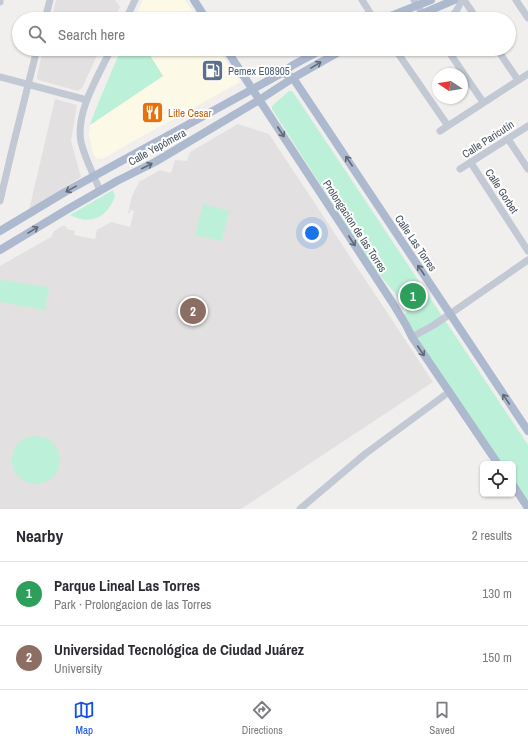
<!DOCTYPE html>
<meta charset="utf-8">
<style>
body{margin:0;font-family:"Archivo Narrow",sans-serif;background:#f2f2f3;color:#2b2b33}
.controls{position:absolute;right:12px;bottom:12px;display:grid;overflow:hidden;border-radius:6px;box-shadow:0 1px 3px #0004}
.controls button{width:36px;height:36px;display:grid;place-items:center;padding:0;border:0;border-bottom:1px solid #e1e1e2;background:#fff;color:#2b2b33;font:20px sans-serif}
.compass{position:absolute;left:432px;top:68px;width:36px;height:36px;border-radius:50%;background:#fff;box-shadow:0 1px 3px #0004;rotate:282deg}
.you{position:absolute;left:312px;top:233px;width:14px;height:14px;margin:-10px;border:3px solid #fff;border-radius:50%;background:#1a73e8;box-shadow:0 0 0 6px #1a73e833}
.badge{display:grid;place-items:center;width:26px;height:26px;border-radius:50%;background:#164fe4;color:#fff;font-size:13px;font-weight:700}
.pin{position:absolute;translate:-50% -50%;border:2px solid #fff;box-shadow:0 1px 4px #0006}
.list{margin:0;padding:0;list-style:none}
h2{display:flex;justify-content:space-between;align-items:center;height:52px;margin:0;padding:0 16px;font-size:17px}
h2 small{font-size:13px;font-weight:400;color:#7c7c81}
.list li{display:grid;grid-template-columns:26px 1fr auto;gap:12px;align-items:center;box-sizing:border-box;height:64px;padding:0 16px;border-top:1px solid #e1e1e2}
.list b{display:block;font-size:15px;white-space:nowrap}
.list p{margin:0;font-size:13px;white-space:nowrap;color:#7c7c81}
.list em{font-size:13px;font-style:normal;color:#7c7c81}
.icon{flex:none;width:22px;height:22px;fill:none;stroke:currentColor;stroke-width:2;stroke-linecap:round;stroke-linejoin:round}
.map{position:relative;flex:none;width:528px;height:509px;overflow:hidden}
.search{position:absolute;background:#fff;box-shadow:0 1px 3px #0004;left:12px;right:12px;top:12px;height:44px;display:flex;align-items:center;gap:10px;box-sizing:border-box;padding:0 14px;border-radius:22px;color:#7c7c81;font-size:15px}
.sheet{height:180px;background:#fff}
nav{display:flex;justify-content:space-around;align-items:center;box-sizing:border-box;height:56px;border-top:1px solid #e1e1e2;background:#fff;font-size:11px;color:#7c7c81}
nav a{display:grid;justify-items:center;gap:2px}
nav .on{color:#164fe4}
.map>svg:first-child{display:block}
.commercial{fill:#fcf9e7}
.education{fill:#e2e0e0}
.green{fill:#bcf0d8}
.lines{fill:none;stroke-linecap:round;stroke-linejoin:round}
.minor{stroke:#c2c8d4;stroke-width:7}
.major{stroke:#adb9ce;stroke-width:8}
.oneway{stroke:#606978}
.labels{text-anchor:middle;stroke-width:4;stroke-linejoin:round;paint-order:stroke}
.service-label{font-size:11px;fill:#4e5e75;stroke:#fff;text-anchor:start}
.food-label{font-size:11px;fill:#c56008;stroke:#fff;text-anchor:start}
.street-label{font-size:11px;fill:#464e5c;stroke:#fff}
</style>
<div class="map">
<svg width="528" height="509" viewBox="0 0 528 509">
<rect width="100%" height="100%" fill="#f1efee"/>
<path class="commercial" d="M143,0H185L198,19H134Z
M146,49H218L240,82L128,144L104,158L97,159L93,154L89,135L90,125L163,76Z"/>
<path class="education" d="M56,0H115L120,7L114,19H51Z
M43,49H100L82,88L78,91L39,80L37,79V76Z
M55,99L77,105L71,141L81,177L29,210Z
M238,124L269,134L433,382L241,509H0V266L51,237L54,231L62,226H65L67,229L75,231L74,235L95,239L97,230L111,222L130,227L134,211L130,210V213H128L132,196L139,182L160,170L171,173L175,160L187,161L190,152Z"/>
<path class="green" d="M121,49H146L163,76L90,125L95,111Z
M289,91H292L295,95L528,445V507L513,485V464H498L403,315L407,312L394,292L373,267L272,109V106Z
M113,190L115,196C108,217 91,226 70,215Z
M203,204L229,211L222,241L195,235Z
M0,280L49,287L45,310L0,302Z
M12 460a24 24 0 1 1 48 0a24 24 0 1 1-48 0Z"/>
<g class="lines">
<path class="minor" d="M362,0L374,19
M414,0L426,19
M464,0L477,19
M516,0L528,18
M0,2V0
M423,14L434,19
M45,19L50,0
M126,19L135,0
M446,19C455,15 459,9 461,0
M395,49L448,126
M447,49L483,102
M497,49L518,80
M0,77L87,100
M440,131L528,74
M508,139L528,169
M471,163L528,251
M460,169L528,126
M100,191C94,175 85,159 81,142C75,112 99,75 111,49
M0,201L12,150L37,49
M412,337L434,325L528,260
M300,509L365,454L449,392"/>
<path class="major" d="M194,0L206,19
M383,19L431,0
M410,19L454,0
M226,49L392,302L406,325L412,337L498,464
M282,73L288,75L293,78L528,431
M0,231L65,192L282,73L293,65L323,49
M0,250L68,209L117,181L155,162L259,100L293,78L344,49
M513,485L528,508"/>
</g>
<defs><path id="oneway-shaft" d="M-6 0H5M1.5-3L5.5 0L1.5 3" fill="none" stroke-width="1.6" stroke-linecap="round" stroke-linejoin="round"/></defs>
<g class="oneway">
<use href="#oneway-shaft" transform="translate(316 65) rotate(-31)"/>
<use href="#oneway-shaft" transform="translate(281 132) rotate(57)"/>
<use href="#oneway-shaft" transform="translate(349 161) rotate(-124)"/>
<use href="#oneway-shaft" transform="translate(147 166) rotate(-27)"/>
<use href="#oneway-shaft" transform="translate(71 189) rotate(151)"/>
<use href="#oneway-shaft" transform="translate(33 230) rotate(-31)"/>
<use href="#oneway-shaft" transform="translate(352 241) rotate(57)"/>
<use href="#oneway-shaft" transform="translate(421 270) rotate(-124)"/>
<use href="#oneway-shaft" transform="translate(421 351) rotate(56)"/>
<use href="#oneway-shaft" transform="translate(506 399) rotate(-124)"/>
</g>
<defs>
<symbol id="fuel-square" viewBox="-11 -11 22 22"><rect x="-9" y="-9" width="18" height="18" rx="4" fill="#5c6f8a" stroke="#fff"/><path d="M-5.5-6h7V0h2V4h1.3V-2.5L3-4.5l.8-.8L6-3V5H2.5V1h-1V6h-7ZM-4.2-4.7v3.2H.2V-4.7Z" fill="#fff"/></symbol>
<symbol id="restaurant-square" viewBox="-11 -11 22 22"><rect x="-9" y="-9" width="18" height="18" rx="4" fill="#e8710a" stroke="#fff"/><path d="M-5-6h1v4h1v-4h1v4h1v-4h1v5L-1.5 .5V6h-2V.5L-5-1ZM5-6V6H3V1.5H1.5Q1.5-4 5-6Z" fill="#fff"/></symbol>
</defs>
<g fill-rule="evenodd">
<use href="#fuel-square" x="200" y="58" width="25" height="25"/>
<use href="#restaurant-square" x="140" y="100" width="25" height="25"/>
</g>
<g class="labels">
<g class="service-label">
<text x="228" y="75">Pemex E08905</text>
</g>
<g class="food-label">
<text x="168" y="117">Litle Cesar</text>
</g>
<g class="street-label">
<text transform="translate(488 139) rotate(-33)" y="4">Calle Paricutín</text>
<text transform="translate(157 147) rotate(-29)" y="4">Calle Yepómera</text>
<text transform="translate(502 191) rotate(57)" y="4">Calle Gorbet</text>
<text transform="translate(355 226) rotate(57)" y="4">Prolongacion de las Torres</text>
<text transform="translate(416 243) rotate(56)" y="4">Calle Las Torres</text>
</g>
</g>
</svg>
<div class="controls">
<button><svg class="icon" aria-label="locate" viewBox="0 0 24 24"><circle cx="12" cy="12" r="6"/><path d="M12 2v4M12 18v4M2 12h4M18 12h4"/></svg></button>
</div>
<svg class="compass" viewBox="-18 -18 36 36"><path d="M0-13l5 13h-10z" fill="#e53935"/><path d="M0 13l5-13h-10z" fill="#7c7c81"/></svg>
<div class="you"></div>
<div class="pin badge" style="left:413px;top:296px;background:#2e9e5b">1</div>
<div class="pin badge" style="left:193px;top:311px;background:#8d6e63">2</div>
<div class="search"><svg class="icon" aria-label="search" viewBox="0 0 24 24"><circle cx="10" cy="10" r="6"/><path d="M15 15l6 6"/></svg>Search here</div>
</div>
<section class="sheet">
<h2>Nearby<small>2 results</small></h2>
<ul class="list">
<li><span class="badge" style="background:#2e9e5b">1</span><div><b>Parque Lineal Las Torres</b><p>Park · Prolongacion de las Torres</p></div><em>130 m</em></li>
<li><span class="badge" style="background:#8d6e63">2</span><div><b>Universidad Tecnológica de Ciudad Juárez</b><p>University</p></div><em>150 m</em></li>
</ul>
</section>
<nav>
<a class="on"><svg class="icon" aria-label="map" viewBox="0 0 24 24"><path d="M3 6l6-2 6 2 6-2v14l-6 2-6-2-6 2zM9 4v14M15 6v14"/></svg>Map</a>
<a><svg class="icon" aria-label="directions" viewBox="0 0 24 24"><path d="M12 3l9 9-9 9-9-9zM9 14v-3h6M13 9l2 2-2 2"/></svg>Directions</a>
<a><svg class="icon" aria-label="saved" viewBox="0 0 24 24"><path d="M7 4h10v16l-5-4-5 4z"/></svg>Saved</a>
</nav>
